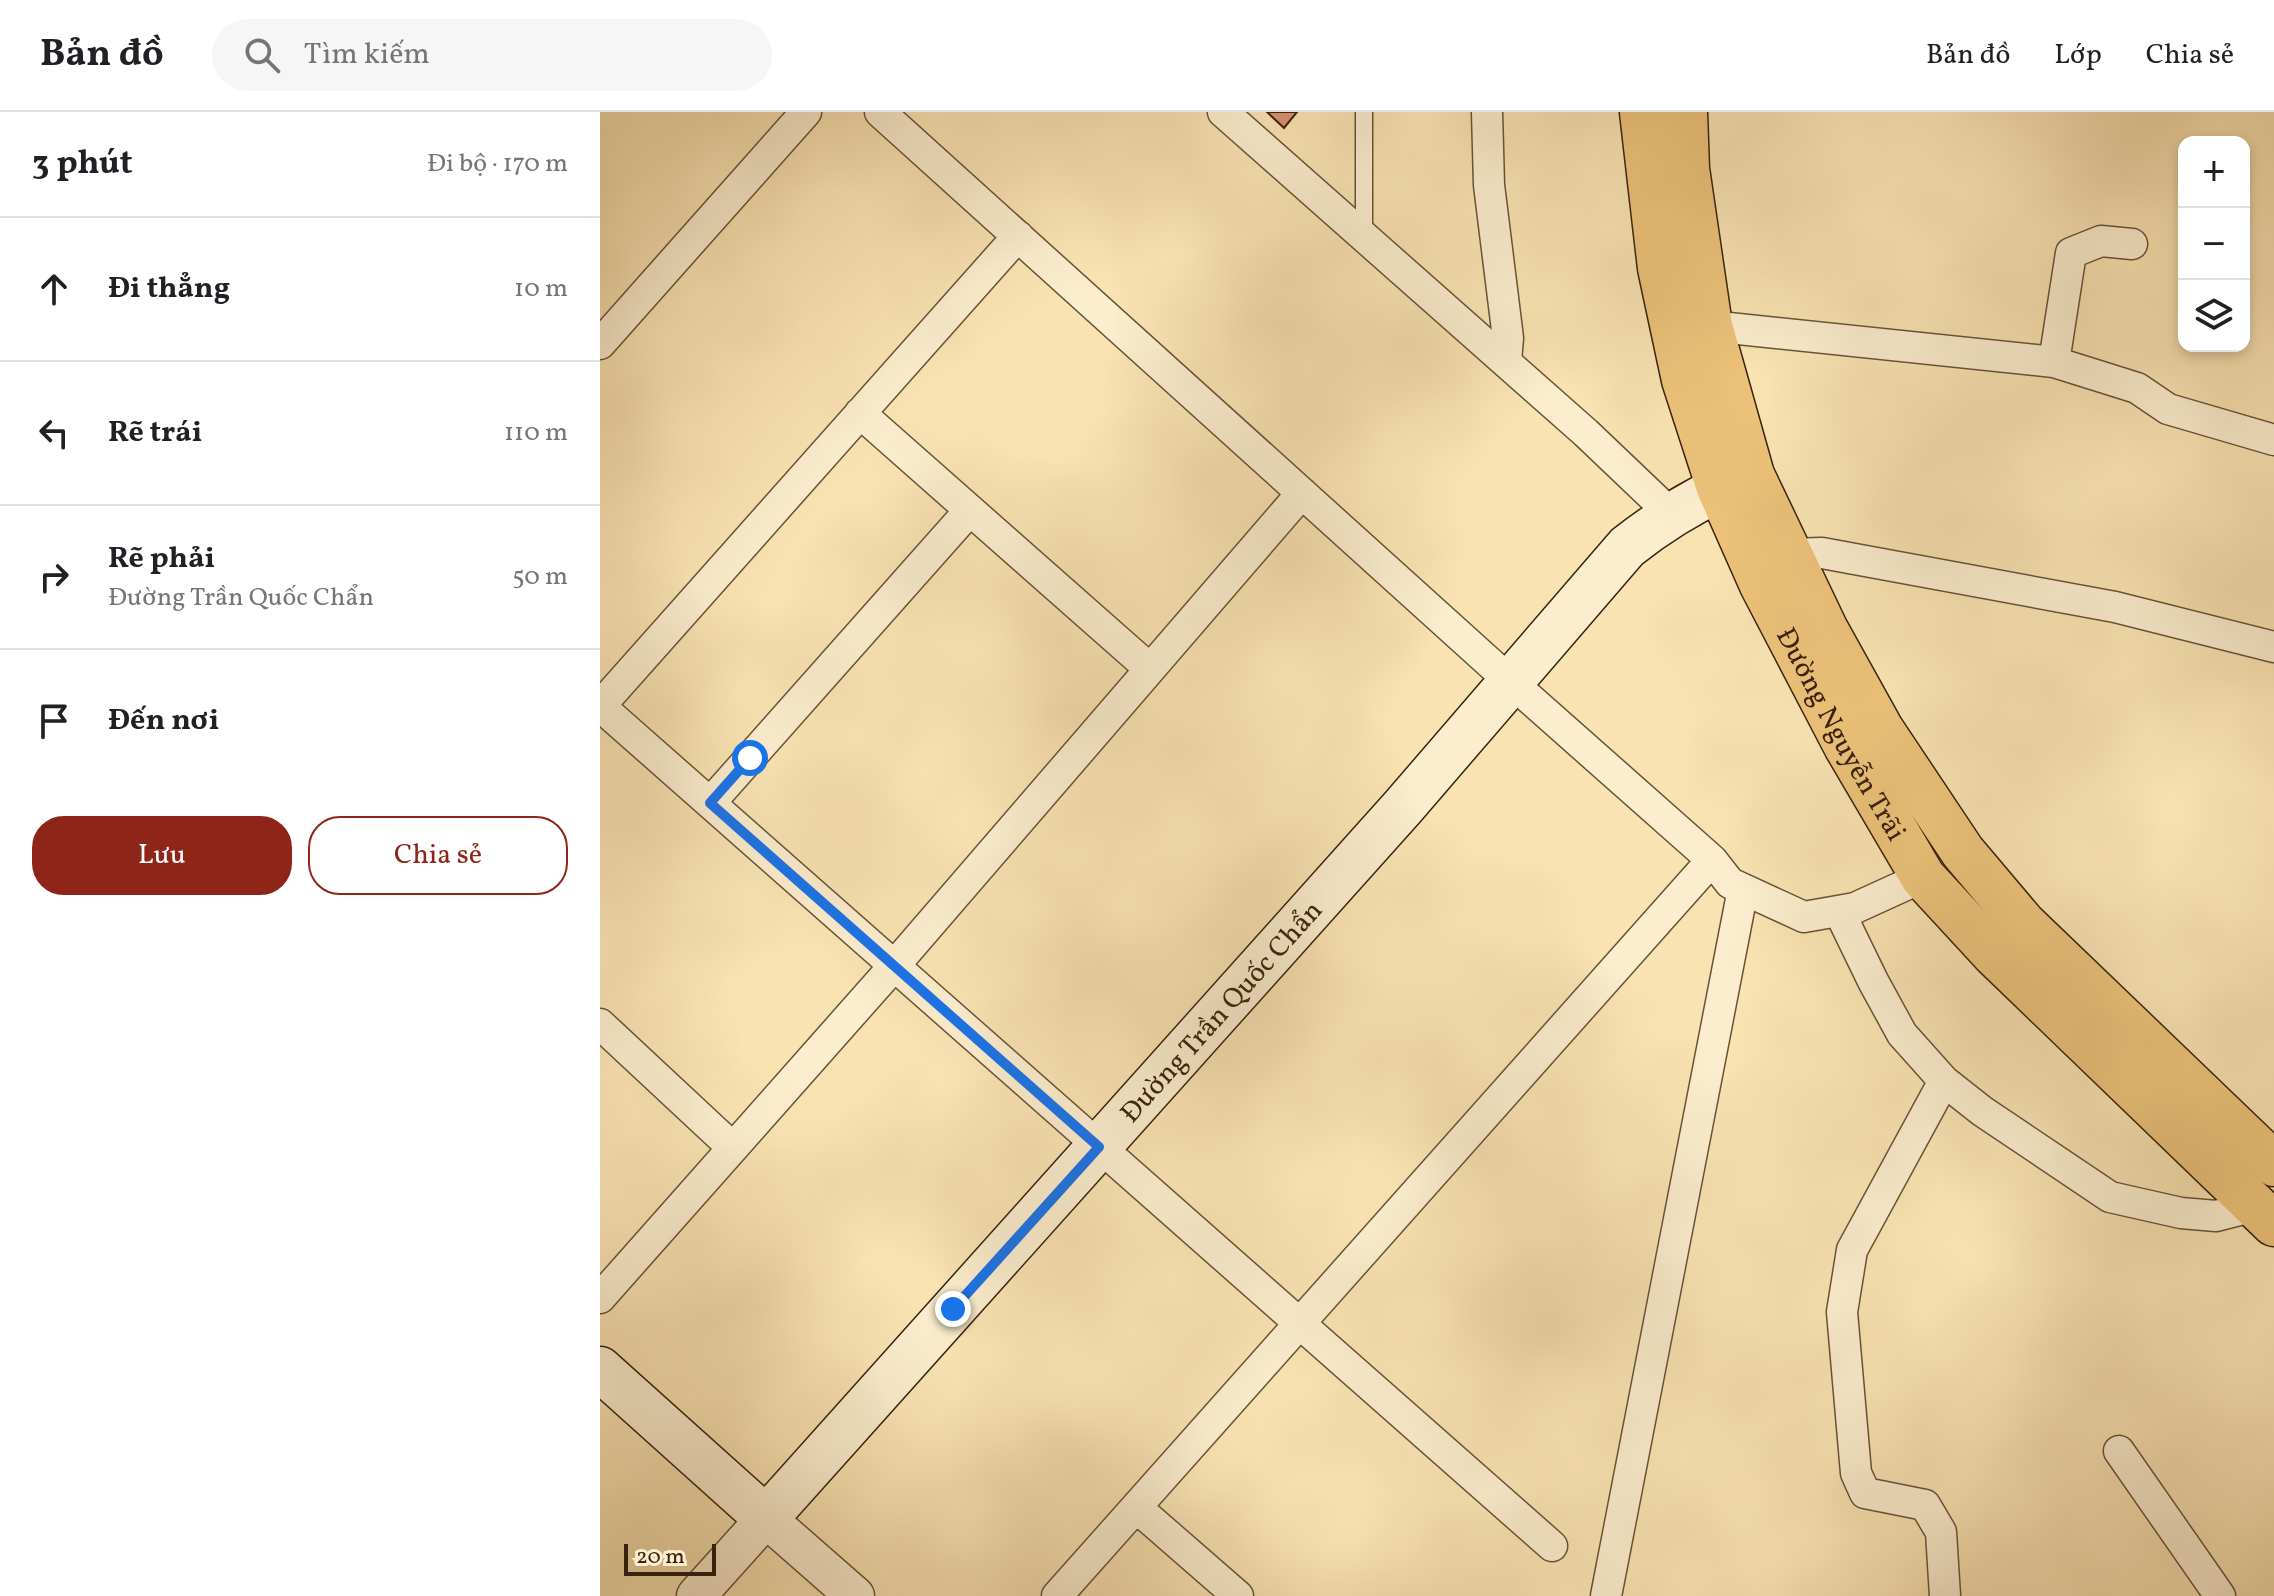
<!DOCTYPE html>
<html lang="vi">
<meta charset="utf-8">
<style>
body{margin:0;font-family:Vollkorn,serif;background:#f6f6f6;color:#202124}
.controls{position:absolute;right:24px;top:24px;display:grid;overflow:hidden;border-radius:16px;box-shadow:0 4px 12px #0003}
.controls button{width:72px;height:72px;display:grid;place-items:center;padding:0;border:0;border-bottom:2px solid #e0e0e0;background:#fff;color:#202124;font:40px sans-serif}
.scale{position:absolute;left:24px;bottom:20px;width:92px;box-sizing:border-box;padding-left:8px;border:4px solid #39220e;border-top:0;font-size:22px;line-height:28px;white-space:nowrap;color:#39220e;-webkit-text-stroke:6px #fbedce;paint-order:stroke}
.stop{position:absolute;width:24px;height:24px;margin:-18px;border:6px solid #1a73e8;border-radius:50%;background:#fff}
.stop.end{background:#1a73e8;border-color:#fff;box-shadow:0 2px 8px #0008}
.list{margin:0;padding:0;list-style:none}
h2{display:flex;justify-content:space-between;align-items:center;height:104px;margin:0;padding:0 32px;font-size:34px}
h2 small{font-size:26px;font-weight:400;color:#757577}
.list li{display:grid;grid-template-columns:52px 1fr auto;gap:24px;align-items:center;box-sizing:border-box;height:144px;padding:0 32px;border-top:2px solid #e0e0e0}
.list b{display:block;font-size:30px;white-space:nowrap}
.list p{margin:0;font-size:26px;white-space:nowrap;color:#757577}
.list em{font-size:26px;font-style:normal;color:#757577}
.actions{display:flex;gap:16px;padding:24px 32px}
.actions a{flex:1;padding:18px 0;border:2px solid #8f2418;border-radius:32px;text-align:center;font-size:28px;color:#8f2418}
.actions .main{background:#8f2418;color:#fff}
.icon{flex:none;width:44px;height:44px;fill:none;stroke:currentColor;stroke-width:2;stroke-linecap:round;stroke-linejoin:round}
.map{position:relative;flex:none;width:1674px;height:1484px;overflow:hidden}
header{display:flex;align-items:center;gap:48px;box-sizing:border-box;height:112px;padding:0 40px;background:#fff;border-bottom:2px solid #e0e0e0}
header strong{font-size:38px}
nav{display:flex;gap:44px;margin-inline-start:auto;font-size:28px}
.search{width:560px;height:72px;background:#f6f6f6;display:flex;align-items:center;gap:20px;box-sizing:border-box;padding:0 28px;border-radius:44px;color:#757577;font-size:30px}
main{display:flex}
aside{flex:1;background:#fff}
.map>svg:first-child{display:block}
.building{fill:#da936f;stroke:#39220e;stroke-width:2}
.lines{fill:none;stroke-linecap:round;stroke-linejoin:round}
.service-casing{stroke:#695237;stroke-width:19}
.minor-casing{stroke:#695237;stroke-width:33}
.tertiary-casing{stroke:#695237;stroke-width:41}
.secondary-casing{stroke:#39220e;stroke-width:47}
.trunk-casing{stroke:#39220e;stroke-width:47}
.service{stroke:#fbedce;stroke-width:16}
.minor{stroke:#fbedce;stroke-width:30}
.tertiary{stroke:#fbedce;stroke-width:38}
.secondary{stroke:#fbedce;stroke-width:44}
.trunk{stroke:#ecc27a;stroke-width:44}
.route{stroke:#1a73e8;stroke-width:10}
.labels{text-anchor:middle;stroke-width:6;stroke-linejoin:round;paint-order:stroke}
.street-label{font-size:28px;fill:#39220e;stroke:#fbedce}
</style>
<header>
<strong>Bản đồ</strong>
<div class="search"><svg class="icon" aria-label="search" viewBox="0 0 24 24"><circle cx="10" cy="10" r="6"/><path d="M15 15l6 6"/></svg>Tìm kiếm</div>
<nav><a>Bản đồ</a><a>Lớp</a><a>Chia sẻ</a></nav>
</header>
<main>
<aside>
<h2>3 phút<small>Đi bộ · 170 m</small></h2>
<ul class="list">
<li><svg class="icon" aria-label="ahead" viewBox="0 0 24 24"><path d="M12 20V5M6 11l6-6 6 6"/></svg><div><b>Đi thẳng</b></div><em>10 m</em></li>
<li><svg class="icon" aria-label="left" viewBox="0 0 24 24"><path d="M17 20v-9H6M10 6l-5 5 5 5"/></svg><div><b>Rẽ trái</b></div><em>110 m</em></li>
<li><svg class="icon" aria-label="right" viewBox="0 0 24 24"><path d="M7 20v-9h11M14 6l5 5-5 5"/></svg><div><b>Rẽ phải</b><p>Đường Trần Quốc Chẩn</p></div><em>50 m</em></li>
<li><svg class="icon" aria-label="arrive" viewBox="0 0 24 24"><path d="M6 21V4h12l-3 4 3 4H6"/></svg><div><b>Đến nơi</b></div></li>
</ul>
<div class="actions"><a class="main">Lưu</a><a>Chia sẻ</a></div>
</aside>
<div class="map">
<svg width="1674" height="1484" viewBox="0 0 1674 1484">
<rect width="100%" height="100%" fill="#f9e3b3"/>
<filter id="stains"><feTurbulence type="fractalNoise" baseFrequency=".0025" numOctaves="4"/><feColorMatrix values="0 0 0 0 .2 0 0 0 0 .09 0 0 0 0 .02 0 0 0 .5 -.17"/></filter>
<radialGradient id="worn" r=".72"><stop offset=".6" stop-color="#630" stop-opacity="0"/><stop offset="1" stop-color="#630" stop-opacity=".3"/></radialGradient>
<path class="building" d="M667,0H697L684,16Z"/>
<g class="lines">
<defs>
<path id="service" d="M764,0V125"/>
<path id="minor" d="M280,0L911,570L1112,748L1130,771L1204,805L1255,796L1323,765
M623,0L986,321L1071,402
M887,0L889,73L908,226L906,249
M1110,214L1454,250L1537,276L1568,297L1674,328
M0,232L206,0
M1454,250L1471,141L1501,129L1532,132
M260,301L550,557
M1188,442L1222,441L1515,495L1674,535
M0,594L952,1434
M0,594L418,124
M110,691L370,398
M1240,801L1273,869L1302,922L1344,969L1382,999L1510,1085L1581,1101L1616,1104L1655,1094
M0,912L133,1036
M1344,969L1252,1138L1242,1200L1256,1361L1265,1381L1325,1393L1341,1420L1345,1484
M0,1186L294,854L702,381
M1519,1339L1620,1484
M537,1396L638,1484
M457,1484L1112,748
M1006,1484L1143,777"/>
<path id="tertiary" d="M96,1484L166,1406L255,1484"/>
<g id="secondary">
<path id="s1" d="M0,1257L166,1406L803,695L1027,435C1066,404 1106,381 1152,363"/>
</g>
<g id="trunk">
<path id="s2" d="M1042,0L1060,156L1084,268L1119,376L1162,473L1246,634L1323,765L1395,843L1674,1112"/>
<path d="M1085,0L1087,57L1110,214L1152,363L1226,518L1281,617L1363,740L1423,811L1674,1052"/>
</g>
</defs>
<use href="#service" class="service-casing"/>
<use href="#minor" class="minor-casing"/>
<use href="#tertiary" class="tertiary-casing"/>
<use href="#secondary" class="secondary-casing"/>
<use href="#trunk" class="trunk-casing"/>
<use href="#service" class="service"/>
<use href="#minor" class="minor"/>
<use href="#tertiary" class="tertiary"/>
<use href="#secondary" class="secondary"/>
<use href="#trunk" class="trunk"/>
</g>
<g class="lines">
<path class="route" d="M150,646L110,691L499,1035L353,1197"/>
</g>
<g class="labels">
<g class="street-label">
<text dy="10" stroke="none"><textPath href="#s2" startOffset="660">Đường Nguyễn Trãi</textPath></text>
<text dy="10" stroke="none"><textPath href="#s1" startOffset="904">Đường Trần Quốc Chẩn</textPath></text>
</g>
</g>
<rect width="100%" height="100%" filter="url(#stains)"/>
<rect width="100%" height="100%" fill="url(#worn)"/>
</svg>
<div class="controls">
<button>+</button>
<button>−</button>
<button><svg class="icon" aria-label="layers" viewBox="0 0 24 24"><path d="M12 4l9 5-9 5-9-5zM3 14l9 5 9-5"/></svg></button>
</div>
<div class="scale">20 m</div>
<div class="stop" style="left:150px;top:646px"></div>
<div class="stop end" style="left:353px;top:1197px"></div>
</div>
</main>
